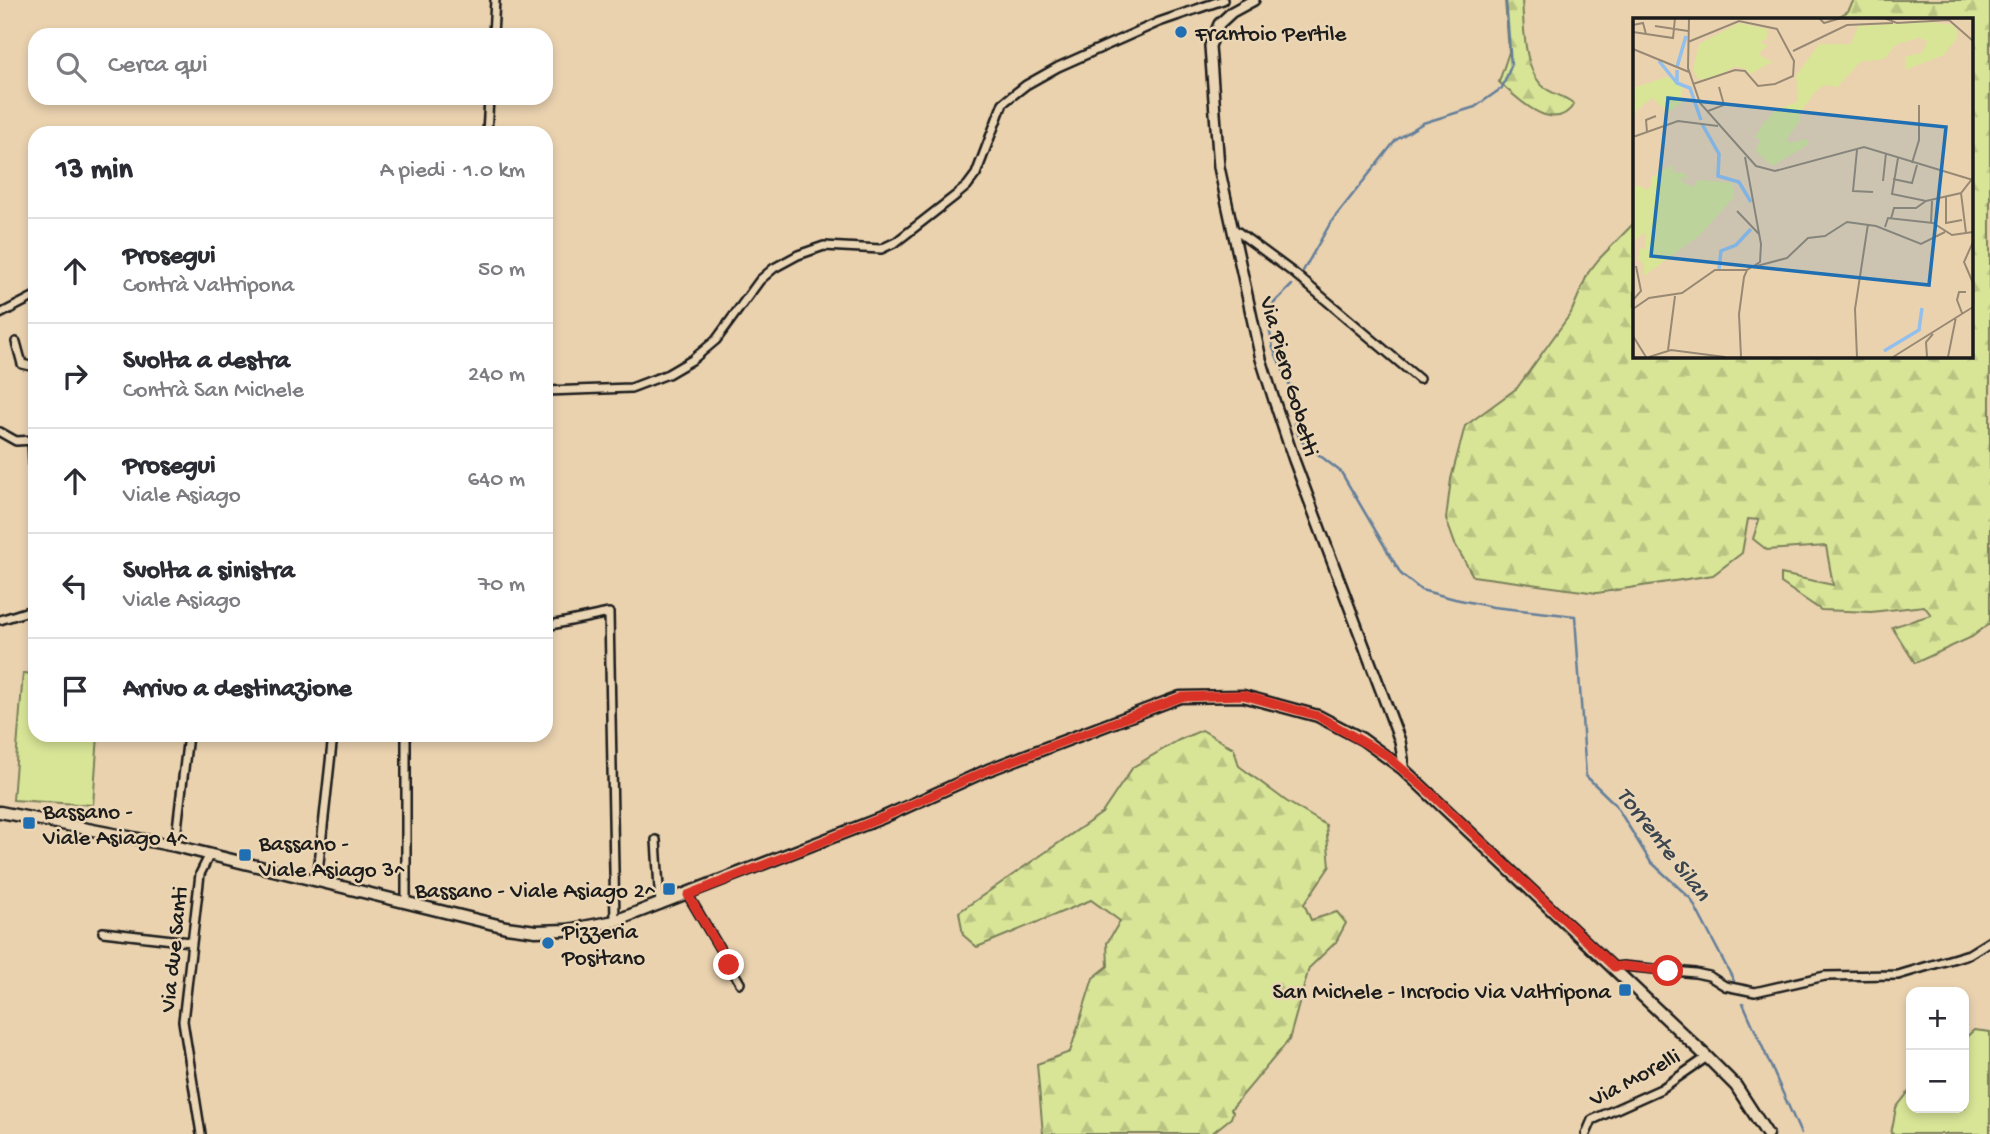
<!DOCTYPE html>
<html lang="it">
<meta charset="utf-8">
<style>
body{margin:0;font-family:"Gochi Hand",sans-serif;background:#f2f2f3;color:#2b2b33}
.controls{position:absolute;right:21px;bottom:21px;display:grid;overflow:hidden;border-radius:14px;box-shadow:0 4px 10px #0003}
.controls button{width:63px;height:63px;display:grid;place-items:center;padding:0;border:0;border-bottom:2px solid #e1e1e2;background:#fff;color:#2b2b33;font:35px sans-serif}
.stop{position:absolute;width:21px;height:21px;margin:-16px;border:5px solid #d93025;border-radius:50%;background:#fff}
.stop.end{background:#d93025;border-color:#fff;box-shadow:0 2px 7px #0008}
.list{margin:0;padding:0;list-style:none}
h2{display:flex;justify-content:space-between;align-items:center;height:91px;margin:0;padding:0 28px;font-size:30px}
h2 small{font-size:23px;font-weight:400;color:#7c7c81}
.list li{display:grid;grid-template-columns:46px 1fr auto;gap:21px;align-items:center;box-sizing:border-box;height:105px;padding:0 28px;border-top:2px solid #e1e1e2}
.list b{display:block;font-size:26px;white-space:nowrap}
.list p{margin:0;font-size:23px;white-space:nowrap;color:#7c7c81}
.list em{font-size:23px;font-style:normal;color:#7c7c81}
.icon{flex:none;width:38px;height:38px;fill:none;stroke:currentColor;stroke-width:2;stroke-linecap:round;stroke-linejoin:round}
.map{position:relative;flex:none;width:1990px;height:1134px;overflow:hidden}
.search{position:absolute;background:#fff;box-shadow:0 4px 10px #0003;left:28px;top:28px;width:525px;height:77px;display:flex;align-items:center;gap:18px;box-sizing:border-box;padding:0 24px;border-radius:21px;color:#7c7c81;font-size:26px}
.panel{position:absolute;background:#fff;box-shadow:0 4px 10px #0003;left:28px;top:126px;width:525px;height:616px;border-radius:21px}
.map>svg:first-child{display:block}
.green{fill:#d8e597;stroke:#7a805a;stroke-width:2}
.forest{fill:url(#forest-firs);stroke:#7a805a;stroke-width:2}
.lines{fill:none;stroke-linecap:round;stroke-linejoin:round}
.stream{stroke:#637e99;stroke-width:2.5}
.minor-casing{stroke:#1c1c1c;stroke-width:12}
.tertiary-casing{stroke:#1c1c1c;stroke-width:14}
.secondary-casing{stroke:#1c1c1c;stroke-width:15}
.minor{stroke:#ead5b4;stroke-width:7}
.tertiary{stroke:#ead5b4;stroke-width:9}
.secondary{stroke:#ead5b4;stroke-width:10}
.route{stroke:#d93025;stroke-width:9}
.poi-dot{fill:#1f6fb2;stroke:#ead5b4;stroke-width:2.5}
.labels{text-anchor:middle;stroke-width:5;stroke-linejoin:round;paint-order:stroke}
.poi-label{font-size:23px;fill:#1c1c1c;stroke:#ead5b4;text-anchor:start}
.street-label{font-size:23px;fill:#1c1c1c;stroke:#ead5b4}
.water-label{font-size:24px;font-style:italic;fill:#3a4550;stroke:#ead5b4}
.inset-river{fill:none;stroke:#92bfec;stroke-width:3.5}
.inset-road{fill:none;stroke:#988974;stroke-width:2}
.view{fill:#1f6fb2;fill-opacity:0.15;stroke:#1f6fb2;stroke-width:3.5}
.inset-edge{fill:none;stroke:#1c1c1c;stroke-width:3.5}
</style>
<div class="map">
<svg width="1990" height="1134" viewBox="0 0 1990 1134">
<defs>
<pattern id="forest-firs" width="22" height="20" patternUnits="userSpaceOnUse" patternTransform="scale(1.75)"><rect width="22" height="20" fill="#d8e597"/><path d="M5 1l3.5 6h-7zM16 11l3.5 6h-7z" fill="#b9c482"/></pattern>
</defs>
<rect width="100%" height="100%" fill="#ead2af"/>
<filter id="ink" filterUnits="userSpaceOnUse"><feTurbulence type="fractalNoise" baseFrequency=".0143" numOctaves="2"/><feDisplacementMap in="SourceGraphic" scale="14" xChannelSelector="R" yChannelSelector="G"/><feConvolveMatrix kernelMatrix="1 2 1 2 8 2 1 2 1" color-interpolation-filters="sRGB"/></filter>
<g filter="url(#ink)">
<path class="green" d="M23,673L35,674V735H98L93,805L13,800Z
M1974,1030L1990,1032V1134H1891L1896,1108L1911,1089V1108H1964V1039Z"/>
<path class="forest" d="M1505,0H1522C1524,26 1523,71 1545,88C1554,95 1565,96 1574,104C1554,136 1518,99 1499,82L1509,52Z
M1854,0H1990V623L1972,637L1915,663L1892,627L1931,615L1924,606L1871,612L1821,610L1781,583V574L1833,585L1826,546L1767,550L1753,539L1759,520L1748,519L1742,553L1713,575L1597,593L1473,576L1455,544L1446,519L1451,479L1465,426L1517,388L1571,313L1588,273L1599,259L1635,222V355H1971V19H1835L1848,11Z
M1202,730L1234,749L1239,766L1286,801L1326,825L1330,866L1304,904L1311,920L1337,912L1346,923L1336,942L1309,968L1289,1040L1231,1109L1233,1112L1231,1118L1211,1134H1043L1037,1064L1070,1052L1093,978L1108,966L1107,943L1120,921L1091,900L977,947L963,935L959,912L1102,813L1133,767L1179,740Z"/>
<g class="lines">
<path class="stream" d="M1303,271L1331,222L1396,140L1423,123L1475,107L1502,88L1511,66L1506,0
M1292,285L1274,303L1268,322L1273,348L1294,395L1295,425L1300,440L1341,472L1401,574L1421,590L1455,599L1493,607L1575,616L1586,776L1615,804L1650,861L1691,899L1734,981
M1743,1003L1801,1134"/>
<defs>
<path id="minor" d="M493,35L495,0
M487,133L489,98
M1234,229L1295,274L1419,379
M0,314L35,296
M16,342L22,364L35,367
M546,391L631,388L668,374L692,360L716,340L760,280L774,268L798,255L824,246L881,249L896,242L955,196L967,186L976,174L1003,103L1026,85L1058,67L1159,22L1223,0
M0,432L16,441L35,440
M32,440L35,503
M0,620L35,609
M546,626L609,613L615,921
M406,735V902
M656,840L660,905
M175,846L188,735
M317,881L333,735
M688,895L740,983
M103,932L190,942
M1614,967L1623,966L1695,973L1709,976L1725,986L1755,992L1825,976L1898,975L1969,954L1990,941
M201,1134L183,1021L200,874L210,854
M1586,1134L1592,1120L1661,1089L1707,1057"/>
<path id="tertiary" d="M1254,0L1232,12L1219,24L1210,46L1219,167L1261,359L1274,400L1294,460L1400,741L1403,759V769"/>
<path id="secondary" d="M0,812L175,846L506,927L536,931L567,930L615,921L884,817L988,770L1180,697L1243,696L1318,716L1362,739L1403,769L1707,1057L1736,1086L1767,1134"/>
</defs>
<use href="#minor" class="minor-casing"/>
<use href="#tertiary" class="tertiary-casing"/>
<use href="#secondary" class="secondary-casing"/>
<use href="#minor" class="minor"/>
<use href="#tertiary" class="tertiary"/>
<use href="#secondary" class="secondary"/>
</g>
</g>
<g class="lines" filter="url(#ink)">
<path class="route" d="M729,965L688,895L884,817L988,770L1181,697L1243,695L1318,716L1386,755L1429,792L1614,967L1623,966L1668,971"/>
</g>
<g class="poi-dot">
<circle cx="1181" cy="32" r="7"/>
<rect x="22" y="816" width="14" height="14" rx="3.5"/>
<rect x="238" y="848" width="14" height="14" rx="3.5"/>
<rect x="662" y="882" width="14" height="14" rx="3.5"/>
<circle cx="548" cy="943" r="7"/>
<rect x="1618" y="983" width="14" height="14" rx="3.5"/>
</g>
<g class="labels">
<g class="poi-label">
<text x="1195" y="40">Frantoio Pertile</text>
<text x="43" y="818">Bassano -<tspan x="43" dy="26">Viale Asiago 4^</tspan></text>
<text x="259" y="850">Bassano -<tspan x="259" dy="26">Viale Asiago 3^</tspan></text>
<text x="655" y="897" text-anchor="end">Bassano - Viale Asiago 2^</text>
<text x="562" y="938">Pizzeria<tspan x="562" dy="26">Positano</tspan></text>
<text x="1611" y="998" text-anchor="end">San Michele - Incrocio Via Valtripona</text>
</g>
<g class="street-label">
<text transform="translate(1291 376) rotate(74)" y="8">Via Piero Gobetti</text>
<text transform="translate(172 949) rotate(-84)" y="8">Via due Santi</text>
<text transform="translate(1634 1076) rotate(-28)" y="8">Via Morelli</text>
</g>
<g class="water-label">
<text transform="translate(1665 843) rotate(52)" y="8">Torrente Silan</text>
</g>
</g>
<g transform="translate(1633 18)">
<rect width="340" height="340" fill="#ead2af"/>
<path d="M34,59L50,67L48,85L36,94L19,80L3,93L0,103V70Z" fill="#d8e597"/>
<path d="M297,4L320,7L324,13V20L311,37L272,52V39L290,34L294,23L286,20L264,26L251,41L227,44L204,69L192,67L183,73L167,94V103L153,122L157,125L174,121L176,126L139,148L123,133L127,122L122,119L132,103L144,91L165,84L163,58L186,26H218L225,8ZM106,5L134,11V20L127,25L135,27L125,36L139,44L117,56L111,50L101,49L79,61H65L60,52L66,26ZM39,147L41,152L36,154L51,155L56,161L49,159V164L59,169L66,162L99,165L101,179L67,217L11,258V246L5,241L8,229L12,232L13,214L0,224V171L5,167L14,172L19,167L18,160Z" fill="#d8e597"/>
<path class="inset-river" d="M26,43L44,65M44,49L53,18M44,52V65L57,70L68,102M69,106L86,136L85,158L106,164L118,184M86,251L88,233L103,227L118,211M251,333L286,312L289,290"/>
<path class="inset-road" d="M56,0L55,50L67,85L123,148L142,153L231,129L340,162M186,0L191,5L208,0M251,0L264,5L316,2L340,23M0,7L10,5L13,16M22,8L55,13M0,14L40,20L42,0M55,24L106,3L144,11L161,43L160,58L142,66L125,68L112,53L102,52L60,66M0,31L56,54M160,33L214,7L260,5M75,93L91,87L86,69M14,114L13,102L23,98M0,119L45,103L85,108M224,132L220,173L240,174M265,140L259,176L293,183L328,175L339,161M279,145L286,122V87M260,161L279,165L284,147M250,163L253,135M328,175L333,215M313,179V205L329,202M104,193L126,216M258,201L261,190H283L293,183M298,205L299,183M252,209L255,200L300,205L319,217L340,214M340,224L331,244L340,265M120,249L154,240L175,220L192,218L214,204L243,208L288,226L312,214M0,282L8,273L3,248M0,291L16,280L49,275L82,252H114M329,295L324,282L326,274H333M0,318L13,339M35,332L42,278M16,339L38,332L92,339M108,339L106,296L111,259L114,252L127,244L128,226L112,139M224,339L222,291L235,206M260,339L340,289M294,339L293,324L300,316M315,339L323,299"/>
<path class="view" d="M35,80L313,109L296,267L18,238Z"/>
<rect width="340" height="340" class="inset-edge"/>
</g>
</svg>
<div class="controls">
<button>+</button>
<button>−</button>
</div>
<div class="stop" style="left:1668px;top:971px"></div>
<div class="stop end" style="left:729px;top:965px"></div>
<div class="search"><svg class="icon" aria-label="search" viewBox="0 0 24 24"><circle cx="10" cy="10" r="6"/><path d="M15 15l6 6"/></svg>Cerca qui</div>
<section class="panel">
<h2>13 min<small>A piedi · 1.0 km</small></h2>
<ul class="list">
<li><svg class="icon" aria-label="ahead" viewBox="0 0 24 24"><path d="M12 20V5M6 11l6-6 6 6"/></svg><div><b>Prosegui</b><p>Contrà Valtripona</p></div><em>50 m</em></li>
<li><svg class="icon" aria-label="right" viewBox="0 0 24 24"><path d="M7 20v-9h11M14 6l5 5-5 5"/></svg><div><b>Svolta a destra</b><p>Contrà San Michele</p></div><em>240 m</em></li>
<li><svg class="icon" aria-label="ahead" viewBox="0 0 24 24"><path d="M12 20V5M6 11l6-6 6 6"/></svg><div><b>Prosegui</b><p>Viale Asiago</p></div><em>640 m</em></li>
<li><svg class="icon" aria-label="left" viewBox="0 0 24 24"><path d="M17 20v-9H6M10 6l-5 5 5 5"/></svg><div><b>Svolta a sinistra</b><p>Viale Asiago</p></div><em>70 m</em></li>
<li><svg class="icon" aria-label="arrive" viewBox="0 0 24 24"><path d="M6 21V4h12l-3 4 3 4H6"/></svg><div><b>Arrivo a destinazione</b></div></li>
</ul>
</section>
</div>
